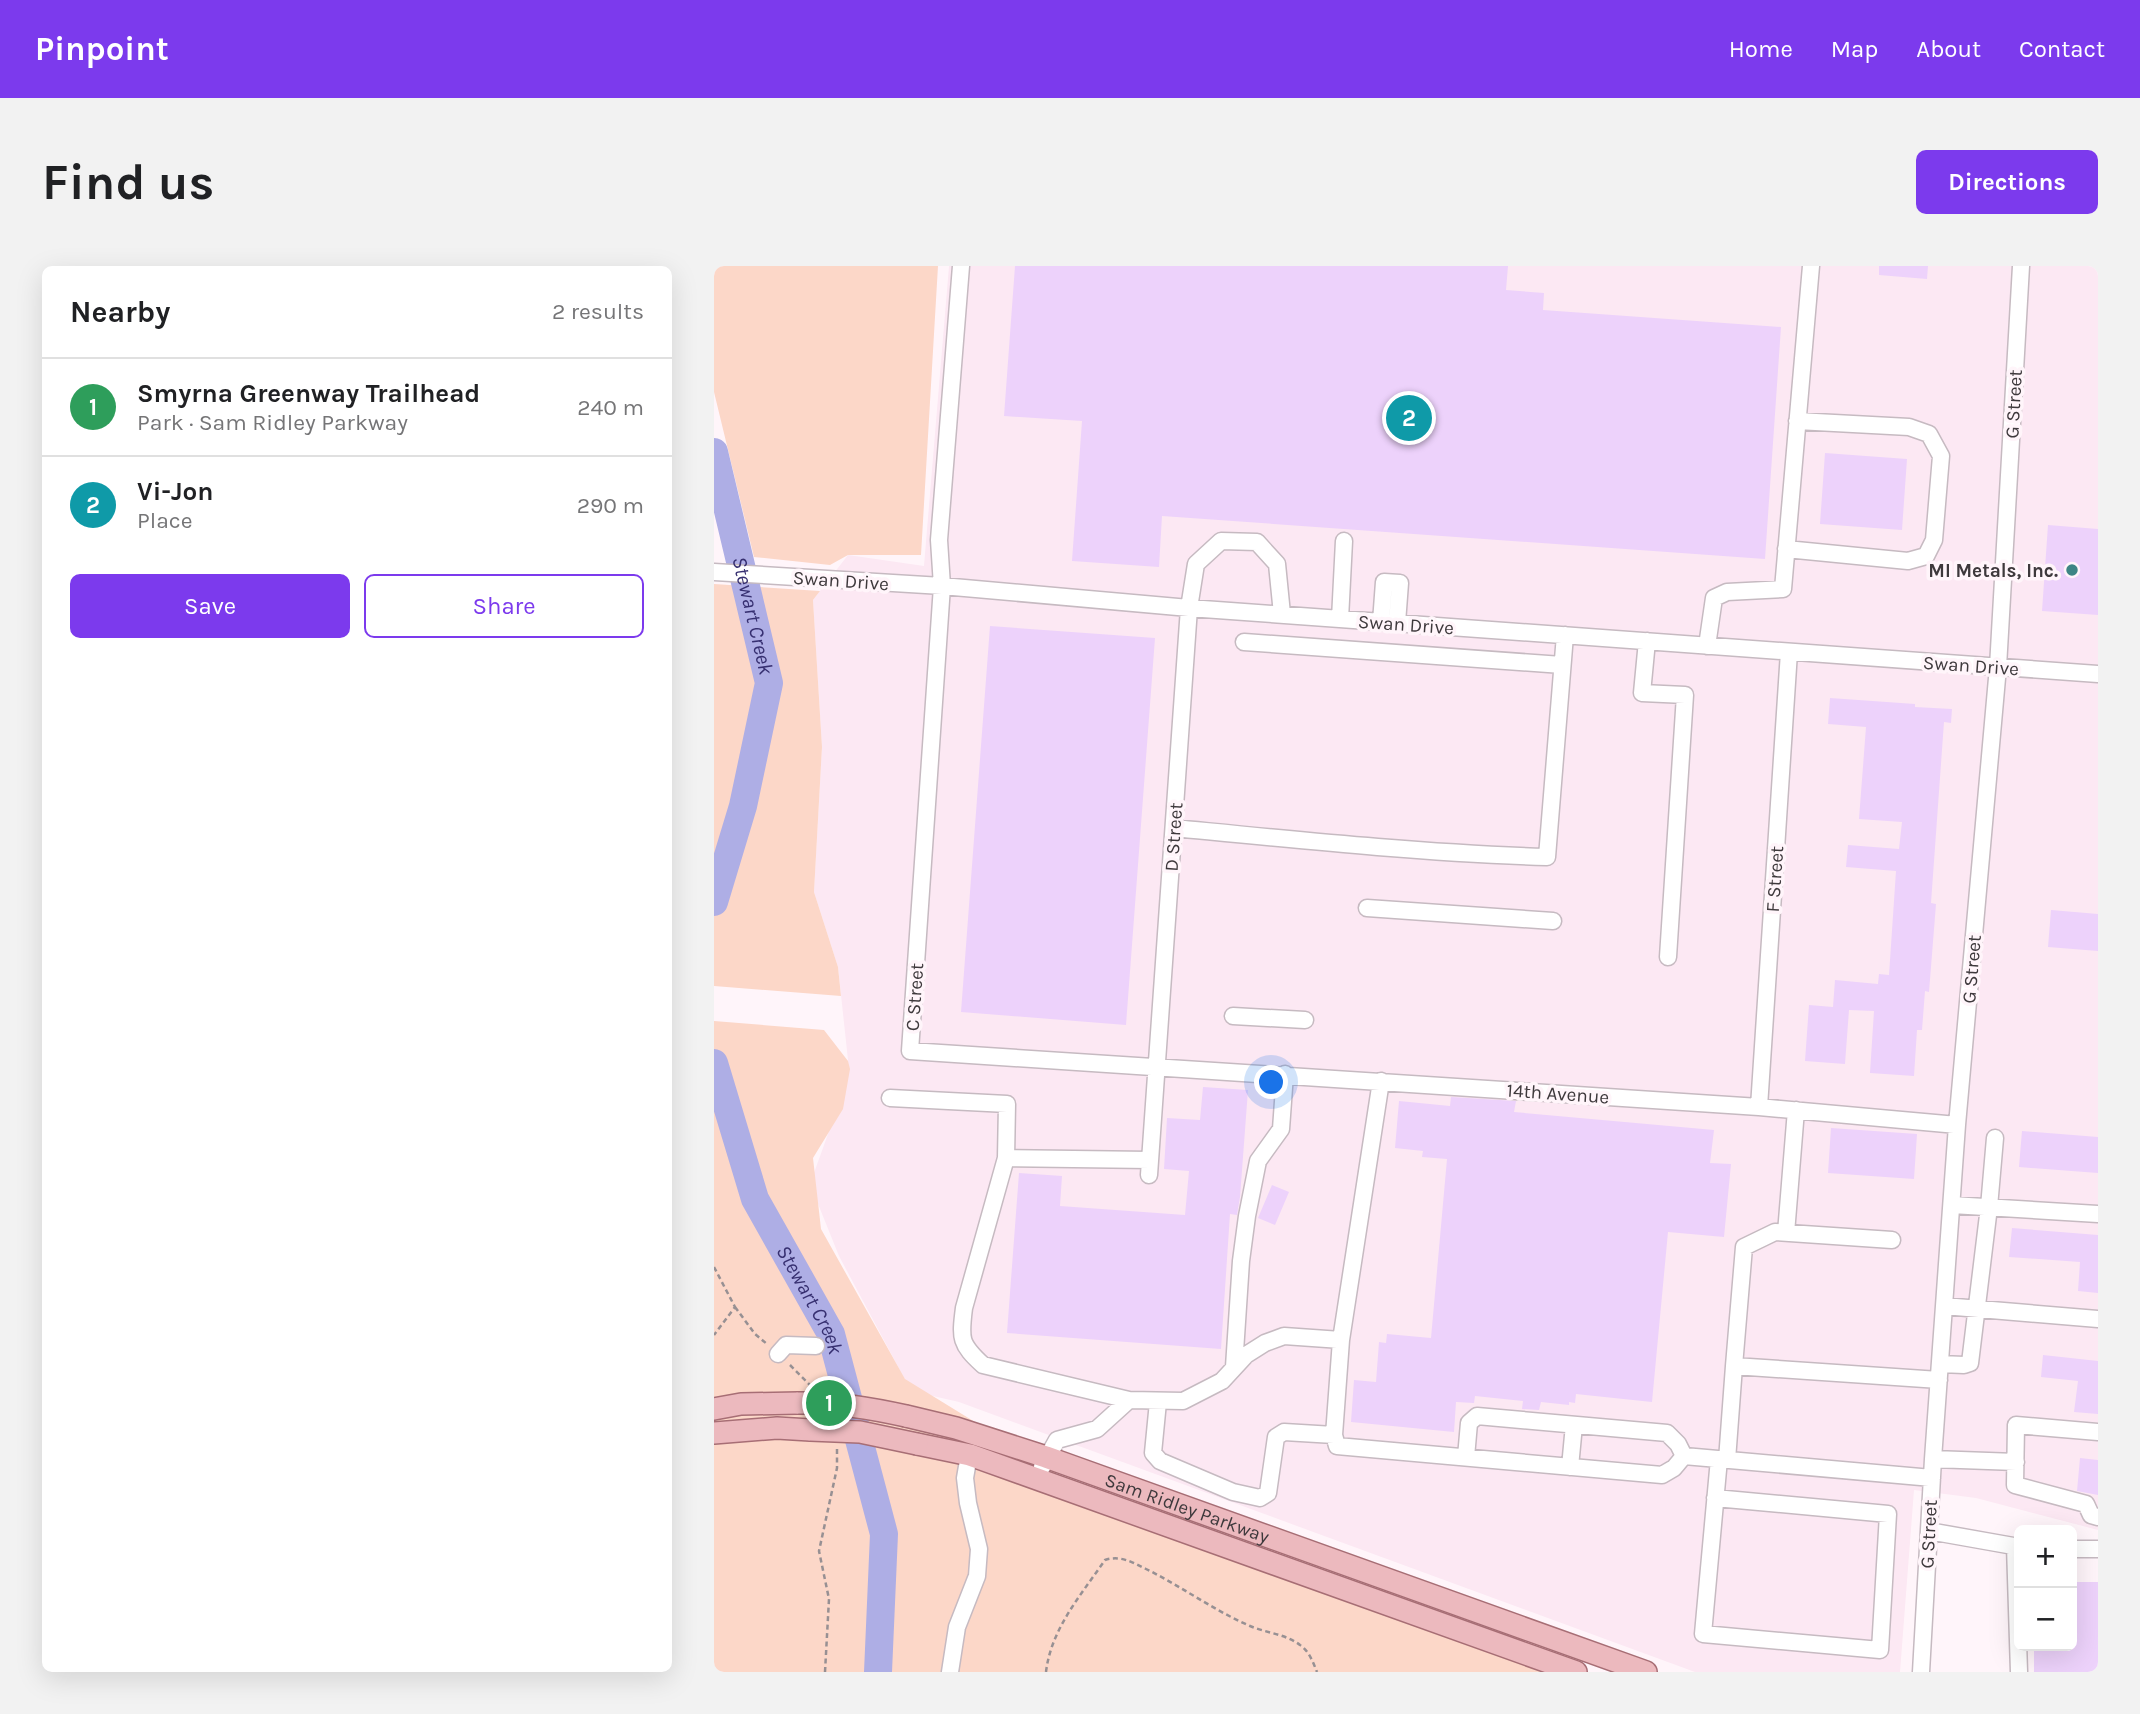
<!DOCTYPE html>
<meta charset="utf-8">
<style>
body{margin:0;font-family:Karla,sans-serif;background:#f2f2f2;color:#202124}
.controls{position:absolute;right:21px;bottom:21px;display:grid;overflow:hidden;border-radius:10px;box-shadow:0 7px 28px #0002}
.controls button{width:63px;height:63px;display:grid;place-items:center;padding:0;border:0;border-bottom:2px solid #e0e0e0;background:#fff;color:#202124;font:35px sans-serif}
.you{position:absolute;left:558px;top:817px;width:24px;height:24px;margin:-18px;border:5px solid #fff;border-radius:50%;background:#1a73e8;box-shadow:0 0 0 10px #1a73e833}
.badge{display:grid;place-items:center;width:46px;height:46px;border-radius:50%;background:#7c3aed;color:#fff;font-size:23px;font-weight:700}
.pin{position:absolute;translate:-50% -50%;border:4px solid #fff;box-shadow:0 2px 7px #0006}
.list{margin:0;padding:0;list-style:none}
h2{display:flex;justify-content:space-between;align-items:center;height:91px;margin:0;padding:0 28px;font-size:30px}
h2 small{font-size:23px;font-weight:400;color:#757577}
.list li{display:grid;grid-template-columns:46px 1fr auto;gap:21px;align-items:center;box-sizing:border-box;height:98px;padding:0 28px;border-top:2px solid #e0e0e0}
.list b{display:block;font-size:26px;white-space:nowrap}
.list p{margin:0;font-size:23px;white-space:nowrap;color:#757577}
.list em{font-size:23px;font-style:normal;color:#757577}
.actions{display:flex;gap:14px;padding:21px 28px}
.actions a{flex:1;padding:16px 0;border:2px solid #7c3aed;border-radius:10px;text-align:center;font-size:24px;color:#7c3aed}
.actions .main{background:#7c3aed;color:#fff}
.map{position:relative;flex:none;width:1384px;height:1406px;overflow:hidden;border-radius:10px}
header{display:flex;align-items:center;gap:42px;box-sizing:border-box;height:98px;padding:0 35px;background:#7c3aed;color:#fff}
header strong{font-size:33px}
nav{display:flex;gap:38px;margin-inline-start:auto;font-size:24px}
.intro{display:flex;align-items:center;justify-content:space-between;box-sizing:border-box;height:168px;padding:0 42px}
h1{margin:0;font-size:49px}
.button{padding:18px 32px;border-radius:10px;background:#7c3aed;color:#fff;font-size:24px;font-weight:700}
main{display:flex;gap:42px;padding:0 42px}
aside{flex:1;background:#fff;border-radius:10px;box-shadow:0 7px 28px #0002}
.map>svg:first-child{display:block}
.built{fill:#fce8f3}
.green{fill:#fcd7c8}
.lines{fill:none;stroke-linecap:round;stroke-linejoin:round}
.river{stroke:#aeaee5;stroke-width:28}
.building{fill:#edd2fb}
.minor-casing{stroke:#c6bac1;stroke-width:19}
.major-casing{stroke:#a76e75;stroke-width:24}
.path{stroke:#979093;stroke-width:2.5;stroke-dasharray:5 3.5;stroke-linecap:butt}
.minor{stroke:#fff;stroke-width:16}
.major{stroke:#ecb9be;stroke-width:21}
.major-bridge-casing{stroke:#a76e75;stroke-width:24;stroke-linecap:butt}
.major-bridge{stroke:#ecb9be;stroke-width:21}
.poi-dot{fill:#3d8585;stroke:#fff5fa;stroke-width:2.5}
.labels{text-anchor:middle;stroke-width:7;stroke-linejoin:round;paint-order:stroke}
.street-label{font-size:19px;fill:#3e393c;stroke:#fff5fa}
.poi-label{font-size:19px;font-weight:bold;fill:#3e393c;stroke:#fff5fa;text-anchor:end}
.water-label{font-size:21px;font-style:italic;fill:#373071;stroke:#fff5fa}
</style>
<header>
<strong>Pinpoint</strong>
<nav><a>Home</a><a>Map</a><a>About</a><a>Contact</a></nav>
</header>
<div class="intro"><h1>Find us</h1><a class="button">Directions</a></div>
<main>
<aside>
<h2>Nearby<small>2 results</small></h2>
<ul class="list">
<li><span class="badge" style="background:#2e9e5b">1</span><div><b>Smyrna Greenway Trailhead</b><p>Park · Sam Ridley Parkway</p></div><em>240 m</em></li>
<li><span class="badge" style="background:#0f9aa8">2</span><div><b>Vi-Jon</b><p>Place</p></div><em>290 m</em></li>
</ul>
<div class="actions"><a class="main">Save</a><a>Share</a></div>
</aside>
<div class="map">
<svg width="1384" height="1406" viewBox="0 0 1384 1406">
<rect width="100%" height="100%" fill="#fff5fa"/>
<path class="built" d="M235,0H1384V1264L1262,1232L1200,1224L1186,1406H981L245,1136L197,1125L125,990L96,918L114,868L134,794L124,701L100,626L108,481L99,334L134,289L210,300Z"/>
<path class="green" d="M0,0H224L207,289H134L116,299L40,291L0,126Z
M0,318L106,325L99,334L108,481L100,626L124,701L127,730L0,720Z
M0,755L110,764L134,795L136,803L129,843L99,892L107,963L191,1113L342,1206L329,1225L838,1406H0Z"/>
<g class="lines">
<g class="river">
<path id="s1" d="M0,186L55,417L29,540L0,636"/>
<path id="s2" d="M0,797L41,933L117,1068L170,1268L164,1406"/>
</g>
</g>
<path class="building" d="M301,0H794L792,24L830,27L829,44L1067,61L1051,293L448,250L445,301L358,295L368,155L290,150Z
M1165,0H1214L1213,13L1165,9Z
M1111,187L1193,193L1188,264L1106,258Z
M1334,259L1384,263V349L1328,345Z
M276,360L441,372L412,759L247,746Z
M1116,432L1201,438V441L1238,443L1237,457L1230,456L1217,637L1222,638L1215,726L1211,725L1208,764H1203L1200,810L1156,807L1160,745L1135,744L1131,798L1091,795L1095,739L1119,741L1121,714L1164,718L1165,708L1175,709L1182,605L1132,601L1134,579L1185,583L1188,556L1145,553L1152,461L1114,458Z
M1337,644L1384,648V685L1334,681Z
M489,821L534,824L526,931L523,949L516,948L507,1083L293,1067L305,907L348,910L346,940L471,949L475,905L450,903L453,852L486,854Z
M737,831L802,835L800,846L1000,864L996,897L1017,898L1010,971L954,966L938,1136L862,1128L861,1137L855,1136V1139L827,1136L825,1144L808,1143L809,1135L761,1130L760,1137L742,1136L740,1166L637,1156L640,1114L662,1116L665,1076L672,1077L673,1068L717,1072L733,893L708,891L709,885L681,882L685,835L736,840Z
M1117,862L1203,868L1200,913L1114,907Z
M1308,865L1384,871V907L1305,901Z
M558,919L575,926L561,959L544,952Z
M1298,962L1384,969V1027L1364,1025L1366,996L1295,991Z
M1329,1089L1384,1095V1148L1360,1146L1364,1115L1327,1111Z
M1366,1192L1384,1194V1229L1363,1225Z
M1358,1316H1384V1406H1320V1380H1358Z"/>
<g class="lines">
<defs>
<path id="minor" d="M247,0L225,274L228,320L196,785L1045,841L1243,859
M1072,283L1194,295L1212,290L1220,274L1227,190L1215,168L1195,161L1083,155
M0,306L228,320L475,342L1384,408
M626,353L630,275
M667,356L670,316L686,317L683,357
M933,375L928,427L971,429L954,691
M530,376L848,399
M993,380L1000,332L1013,326L1069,323L1097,0
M460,562C584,574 709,587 833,591L851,369
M653,642L839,655
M519,750L591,754
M176,832L293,838L292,892
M1045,841L1075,386
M435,909L475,342L482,298L507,275L543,276L563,298L568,348
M1238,939L1384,948
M1072,967L1082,844
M1178,974L1061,966L1030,981L1020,1100L1225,1114
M1230,1040L1384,1053
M627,1074L667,815
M64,1088L72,1079L102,1080
M1226,1098L1250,1099L1256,1097L1275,941L1281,872
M520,1101L527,995L533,950L544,895L567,863L571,808
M415,1134L269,1099C246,1078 246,1073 250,1042L292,892L436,894
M444,1136L439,1187L446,1195L519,1226L546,1232L554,1227L562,1171L570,1166L620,1169
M1384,1166L1302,1159L1301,1219L1372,1238L1377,1249L1384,1251
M752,1191L755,1157L763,1150L953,1167L964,1178L970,1190
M1219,1193L1302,1196
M1013,1194L1020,1100
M328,1201L343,1174L383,1163L415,1134L469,1135L508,1115L532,1089L551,1077L570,1070L627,1074L620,1169L623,1180L948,1209L960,1202L970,1190L1218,1212
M856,1201L860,1159
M1001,1232L1174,1248L1166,1384L989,1368L1005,1193
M1215,1265L1305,1281
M1301,1280L1305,1406
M1358,1283H1384
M236,1406L243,1361L263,1310L265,1283L254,1237L251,1212L255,1189
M1207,1406L1219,1193L1243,859L1284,401L1307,0"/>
<g id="major">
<path d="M0,1143L27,1138L84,1137"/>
<path id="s3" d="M192,1150L242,1162L332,1191L932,1406"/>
<path d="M0,1167L63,1162L96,1164"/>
<path d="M203,1178L256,1189L862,1406"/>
</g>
</defs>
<use href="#minor" class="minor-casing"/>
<use href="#major" class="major-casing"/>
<path class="path" d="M0,1001L21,1041L0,1069
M21,1041L41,1068L53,1078
M76,1099L96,1119
M111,1406L115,1333L105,1285L123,1202V1182
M332,1406C337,1363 367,1329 391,1294C406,1289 418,1296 432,1303C467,1320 499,1344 536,1360C552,1367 572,1368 586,1379C595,1385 599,1396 603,1406"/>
<use href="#minor" class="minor"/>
<use href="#major" class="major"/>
<defs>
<path id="major-bridge" d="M84,1137C120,1136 157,1142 192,1150
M96,1164L146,1166L203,1178"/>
</defs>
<use href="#major-bridge" class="major-bridge-casing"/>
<use href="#major-bridge" class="major-bridge"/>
</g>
<circle class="poi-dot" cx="1358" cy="304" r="7"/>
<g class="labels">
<g class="street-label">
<text transform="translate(1299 138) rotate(-87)" y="7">G Street</text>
<text transform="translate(127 314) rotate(4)" y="7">Swan Drive</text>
<text transform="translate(692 358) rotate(4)" y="7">Swan Drive</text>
<text transform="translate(1257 399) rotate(4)" y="7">Swan Drive</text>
<text transform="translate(459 571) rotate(-86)" y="7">D Street</text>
<text transform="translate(1060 613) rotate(-86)" y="7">F Street</text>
<text transform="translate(1257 703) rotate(-85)" y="7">G Street</text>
<text transform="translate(200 731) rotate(-86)" y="7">C Street</text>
<text transform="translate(844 827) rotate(4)" y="7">14th Avenue</text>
<text dy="7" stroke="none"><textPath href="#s3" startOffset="296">Sam Ridley Parkway</textPath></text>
<text transform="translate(1214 1268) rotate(-87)" y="7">G Street</text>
</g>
<g class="poi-label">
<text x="1344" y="311">MI Metals, Inc.</text>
</g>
<g class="water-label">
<text dy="7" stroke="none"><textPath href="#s1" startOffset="168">Stewart Creek</textPath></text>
<text dy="7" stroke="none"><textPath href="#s2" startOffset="257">Stewart Creek</textPath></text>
</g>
</g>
</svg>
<div class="controls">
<button>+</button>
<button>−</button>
</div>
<div class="you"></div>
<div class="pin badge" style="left:115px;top:1137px;background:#2e9e5b">1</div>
<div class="pin badge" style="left:695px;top:152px;background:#0f9aa8">2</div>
</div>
</main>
